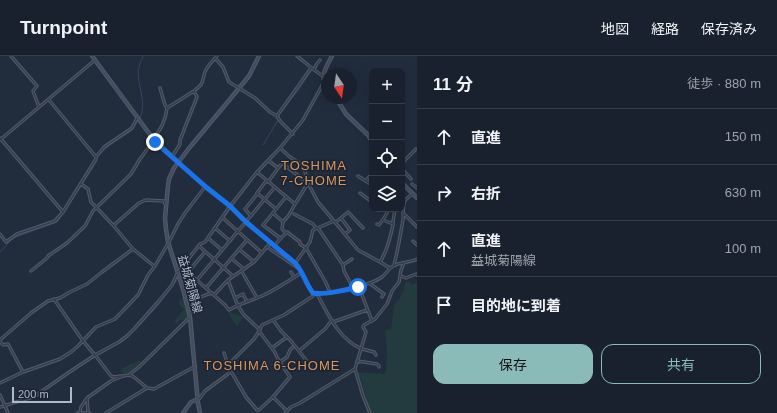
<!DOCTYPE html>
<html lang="ja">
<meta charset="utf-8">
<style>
body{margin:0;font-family:Arial,"Noto Sans JP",sans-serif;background:#222936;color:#f1f3f6}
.controls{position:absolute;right:12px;top:12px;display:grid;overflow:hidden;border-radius:8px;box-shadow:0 4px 16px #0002}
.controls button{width:36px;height:36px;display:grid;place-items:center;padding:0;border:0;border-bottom:1px solid #373e4a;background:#19212e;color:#f1f3f6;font:20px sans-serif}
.compass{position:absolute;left:321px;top:12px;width:36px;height:36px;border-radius:50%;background:#19212e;box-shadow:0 4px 16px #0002;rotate:167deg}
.scale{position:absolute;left:12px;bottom:10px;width:60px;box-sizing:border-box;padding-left:4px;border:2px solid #b1b9c8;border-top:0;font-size:11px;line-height:14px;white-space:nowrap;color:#b1b9c8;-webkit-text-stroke:3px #1a2332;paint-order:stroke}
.stop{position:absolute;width:12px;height:12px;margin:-9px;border:3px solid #1a73e8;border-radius:50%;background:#fff}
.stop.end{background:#1a73e8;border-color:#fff;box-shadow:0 1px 4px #0008}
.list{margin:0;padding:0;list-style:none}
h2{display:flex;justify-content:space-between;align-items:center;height:52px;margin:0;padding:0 16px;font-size:17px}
h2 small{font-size:13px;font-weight:400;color:#9fa3aa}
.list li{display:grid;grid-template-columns:26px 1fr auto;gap:12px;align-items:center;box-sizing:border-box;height:56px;padding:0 16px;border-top:1px solid #373e4a}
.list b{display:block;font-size:15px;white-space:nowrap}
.list p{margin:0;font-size:13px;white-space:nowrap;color:#9fa3aa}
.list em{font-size:13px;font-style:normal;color:#9fa3aa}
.actions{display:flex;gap:8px;padding:12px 16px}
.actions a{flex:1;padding:9px 0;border:1px solid #8bbbb9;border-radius:12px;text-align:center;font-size:14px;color:#8bbbb9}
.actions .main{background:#8bbbb9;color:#111}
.icon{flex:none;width:22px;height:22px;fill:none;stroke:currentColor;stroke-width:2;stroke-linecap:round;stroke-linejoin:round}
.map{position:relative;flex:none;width:417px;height:357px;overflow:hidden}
header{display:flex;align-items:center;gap:24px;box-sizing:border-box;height:56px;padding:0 20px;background:#19212e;border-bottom:1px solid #373e4a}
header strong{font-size:19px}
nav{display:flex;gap:22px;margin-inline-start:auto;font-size:14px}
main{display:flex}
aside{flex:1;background:#19212e}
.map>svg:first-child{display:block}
.green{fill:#233a3e}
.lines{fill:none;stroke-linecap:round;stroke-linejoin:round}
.stream{stroke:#344665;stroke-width:1}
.street-casing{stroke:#535c6b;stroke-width:3.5}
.secondary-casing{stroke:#535c6b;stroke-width:4.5}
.street{stroke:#353e4d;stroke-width:1.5}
.secondary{stroke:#434d60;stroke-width:2.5}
.route{stroke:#1a73e8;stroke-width:5}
.labels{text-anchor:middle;stroke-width:3;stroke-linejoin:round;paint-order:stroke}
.street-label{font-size:12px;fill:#b1b9c8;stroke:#1a2332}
.neighbourhood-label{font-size:13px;letter-spacing:1px;fill:#da975a;stroke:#1a2332}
</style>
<header>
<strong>Turnpoint</strong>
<nav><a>地図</a><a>経路</a><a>保存済み</a></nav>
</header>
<main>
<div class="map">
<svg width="417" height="357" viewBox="0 0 417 357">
<rect width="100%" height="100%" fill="#212c3d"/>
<path class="green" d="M408,225L412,229L417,226V357H371L358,316L384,318L386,315L387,296L385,274L391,273L394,249L400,242L404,233L405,228Z
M182,241L187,253L188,260L184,264H180L177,268L174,266L184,253L178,248Z
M229,256L243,261L237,271L228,257Z
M138,304L142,306L130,318L122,317L120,314L132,307L133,308Z"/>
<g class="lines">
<path class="stream" d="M299,0L310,9L312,12
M279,61V59L299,33L312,14
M140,62C147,47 138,31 138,15C139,10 141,5 143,0
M263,89L278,64
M259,116L269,106
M232,151L257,118
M224,162L230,153
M216,172L222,165
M209,182L214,175
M201,190L205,187L208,184
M0,196L13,182L57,166L60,162L93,111L98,100L110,89L132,74L138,65
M183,211L198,192
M180,216L182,213
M97,300L123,285L141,268L160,247L177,224
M7,350L34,342L77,312L95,301
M0,352L3,351"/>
<defs>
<path id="street" d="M11,0L37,30L33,35L39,51
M297,0C306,7 313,14 323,20
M215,2L223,11L229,26L255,42L270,56L277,60L280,65L293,78
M314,14L316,9L320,4
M49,44L96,101
M167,52L194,35
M277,60L311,12
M0,82L63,156
M152,82C161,76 166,62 167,52L165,49L160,32
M0,84L95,4
M280,92L290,101L302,109L304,112L308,127L318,146L334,165L353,188L358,194L380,206L390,212
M172,101L180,88V84L197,41L194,35C205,26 201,28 205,16C207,10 213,5 217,0
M269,105L278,112
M178,106L205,131L230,150L246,166L295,207C303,215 306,227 313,237C326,240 371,229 382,221C386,218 388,213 393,210C400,206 409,207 417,203
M402,107L416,93
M402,113L411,123
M258,117L295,148L308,127
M358,120L372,129
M266,125L257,137L276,153
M366,125L372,117
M268,126L282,107L305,125L307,126
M81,128L88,133L91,146L94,149L113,169L133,193L154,210
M412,128L417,132
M360,137L372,146
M402,147L412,138
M382,153L388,155L392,153
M273,157L283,166
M403,157L417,171
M294,158L313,168L316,172
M251,160L245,153L258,137
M223,162L262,197
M341,162L350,174L345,178
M383,164L393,168
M336,166L348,156L363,172
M377,168L379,169L384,162L388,155
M114,169L139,147L146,144L164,145L165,148H166
M215,172L230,185
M318,172L343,209L344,215L353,232
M286,177L282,173L283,166L289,159L295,148
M0,178L6,186L17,178L55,165L63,156L96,103V101L104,91L132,72L137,62
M208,182L222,194
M280,183L287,176L300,186V188L306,192L325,225L330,236
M413,185L417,189
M275,189L280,183V182L263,169L286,141
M199,190L233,220
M267,191L298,212
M239,193L254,206
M232,203L244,213
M296,206L310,186L313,174L334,165
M380,206C387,195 390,182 393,169V166L395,153
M343,209L352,203
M394,209C398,194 400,180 403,164C404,158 402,151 405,145
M182,211L225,249L229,254C240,247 254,244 266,238C278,232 290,224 301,217
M31,215L47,202L48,200L67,187L85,170L93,155L131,118L140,103L154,84
M188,216L205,196
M242,216L257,242
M291,216L294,221
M401,220L406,222L416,218L417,219
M228,224L238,250L244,259L260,274
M369,227L384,238L382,241
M359,231L372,265
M206,232L247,184
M183,233L194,227L197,224L275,131
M317,238C328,258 339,284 362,293C366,294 370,295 374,296L376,299
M214,239L228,224L254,206L271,186
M235,242L243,238L247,246
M54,243L83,285L95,299L111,320L114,321L121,320
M190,259C193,255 193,254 194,250C195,242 205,239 212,237
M273,264L281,275L291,285L306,304
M333,266L367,254
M259,275L274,295L279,305L290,321L273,341L287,355
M0,284L31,257L48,245L60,242L70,236L87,228L102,216L133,193
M0,285L3,289L8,288L23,316
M272,292L287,281
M299,295L325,273L332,264
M224,297L228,309
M357,305L377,308L379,310V311
M280,306L287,301L290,294L293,291
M230,315L232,317L246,341L257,354H259L273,341
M129,319L134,321L147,332L154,333L192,312H195
M0,327L23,316L60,303L71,296L78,290L96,271L115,263L138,239L148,219L155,210L170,184L178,168L185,157L205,131
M0,339L8,357
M199,343L205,335L228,318L230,315L228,309L254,283L259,275L262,269L284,259L313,240L315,237
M0,351L35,340L68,317L95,299L119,286L127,280L134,273L158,246L172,229L178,216L200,188L205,186L230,150L257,116L280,92L303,64L324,26
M80,356L81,351L87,342
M88,356L87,342L111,325L123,320L129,319L139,311L189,262
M77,357H90
M106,357L147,332
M285,357L291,351L300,347L355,313
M370,357L363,340L355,313L366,276L363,271L364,269L375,263L387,248L392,235L399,226L401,214L404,207"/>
<path id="secondary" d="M92,0L154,84L178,106
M327,31C319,20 327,10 332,0
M336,42L346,58L368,79L372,85
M402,127L417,142
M183,357L191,346L198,343
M200,357L198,347L190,261L183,233L168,186L166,173L165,162L168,130L169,123L174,112L190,91L226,48L249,20L259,0"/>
</defs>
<use href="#street" class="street-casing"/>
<use href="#secondary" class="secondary-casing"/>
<use href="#street" class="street"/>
<use href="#secondary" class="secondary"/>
</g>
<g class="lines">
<path class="route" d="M155,86L206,131L230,150L246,166L295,207C303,215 305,227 313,237C323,239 347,234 358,231"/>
</g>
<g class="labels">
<g class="street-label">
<text transform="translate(190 228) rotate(74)" y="4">益城菊陽線</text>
</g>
<g class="neighbourhood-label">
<text x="314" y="114">TOSHIMA<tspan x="314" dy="15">7-CHOME</tspan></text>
<text x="272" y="314">TOSHIMA 6-CHOME</text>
</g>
</g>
</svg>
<div class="controls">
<button>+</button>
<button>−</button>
<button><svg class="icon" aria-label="locate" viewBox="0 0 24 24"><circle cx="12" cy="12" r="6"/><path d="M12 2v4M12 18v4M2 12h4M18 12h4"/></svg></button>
<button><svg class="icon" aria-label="layers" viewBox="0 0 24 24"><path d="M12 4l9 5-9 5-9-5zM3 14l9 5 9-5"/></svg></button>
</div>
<svg class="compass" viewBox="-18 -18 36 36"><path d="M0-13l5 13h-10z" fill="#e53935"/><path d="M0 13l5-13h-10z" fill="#9fa3aa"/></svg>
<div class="scale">200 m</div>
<div class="stop" style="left:358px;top:231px"></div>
<div class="stop end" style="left:155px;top:86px"></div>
</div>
<aside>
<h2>11 分<small>徒歩 · 880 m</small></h2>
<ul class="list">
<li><svg class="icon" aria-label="ahead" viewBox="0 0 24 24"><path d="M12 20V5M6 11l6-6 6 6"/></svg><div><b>直進</b></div><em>150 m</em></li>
<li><svg class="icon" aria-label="right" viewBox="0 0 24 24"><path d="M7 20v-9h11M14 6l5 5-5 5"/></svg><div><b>右折</b></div><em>630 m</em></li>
<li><svg class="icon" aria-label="ahead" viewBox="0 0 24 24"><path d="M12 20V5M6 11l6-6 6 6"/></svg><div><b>直進</b><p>益城菊陽線</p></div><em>100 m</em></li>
<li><svg class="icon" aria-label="arrive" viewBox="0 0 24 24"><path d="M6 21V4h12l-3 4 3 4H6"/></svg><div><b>目的地に到着</b></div></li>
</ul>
<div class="actions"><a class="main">保存</a><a>共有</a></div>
</aside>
</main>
